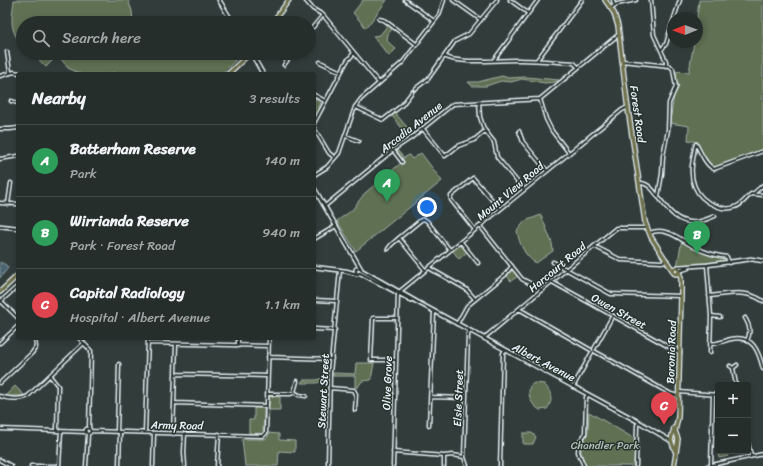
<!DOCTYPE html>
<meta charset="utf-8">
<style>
body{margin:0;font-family:Sriracha,sans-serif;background:#2e3634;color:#f1f3f6}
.controls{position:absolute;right:12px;bottom:12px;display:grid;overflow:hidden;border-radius:4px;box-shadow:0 2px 6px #0003}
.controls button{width:36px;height:36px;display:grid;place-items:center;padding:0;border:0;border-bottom:1px solid #424a48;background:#262e2c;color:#f1f3f6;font:20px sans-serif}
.compass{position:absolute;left:667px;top:12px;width:36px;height:36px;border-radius:50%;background:#262e2c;box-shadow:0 2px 6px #0003;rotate:269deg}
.you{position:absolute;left:427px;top:207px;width:14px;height:14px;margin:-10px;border:3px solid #fff;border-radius:50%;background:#1a73e8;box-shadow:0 0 0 6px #1a73e833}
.badge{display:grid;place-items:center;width:26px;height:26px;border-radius:50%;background:#ff9aa2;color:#fff;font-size:13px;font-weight:700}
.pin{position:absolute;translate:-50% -33px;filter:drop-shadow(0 1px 2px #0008)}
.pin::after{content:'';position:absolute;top:21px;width:14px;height:12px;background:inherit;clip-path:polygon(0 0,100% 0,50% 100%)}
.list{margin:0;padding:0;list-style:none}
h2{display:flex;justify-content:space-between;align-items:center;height:52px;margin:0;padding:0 16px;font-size:17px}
h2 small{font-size:13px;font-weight:400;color:#a4a8a9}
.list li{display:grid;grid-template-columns:26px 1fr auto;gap:12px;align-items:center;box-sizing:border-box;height:72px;padding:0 16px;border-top:1px solid #424a48}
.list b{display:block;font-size:15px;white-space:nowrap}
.list p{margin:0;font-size:13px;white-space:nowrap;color:#a4a8a9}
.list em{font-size:13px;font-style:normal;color:#a4a8a9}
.icon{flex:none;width:22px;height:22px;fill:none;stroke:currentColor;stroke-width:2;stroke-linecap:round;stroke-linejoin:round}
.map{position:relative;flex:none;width:763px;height:466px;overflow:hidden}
.search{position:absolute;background:#262e2c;box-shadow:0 2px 6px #0003;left:16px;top:16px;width:300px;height:44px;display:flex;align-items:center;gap:10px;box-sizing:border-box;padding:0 14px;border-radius:22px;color:#a4a8a9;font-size:15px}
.panel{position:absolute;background:#262e2c;box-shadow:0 2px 6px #0003;left:16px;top:72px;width:300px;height:268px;border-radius:4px}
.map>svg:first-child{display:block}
.green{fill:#5e7053;stroke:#a3b0a6}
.water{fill:#4a646f;stroke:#899ca6}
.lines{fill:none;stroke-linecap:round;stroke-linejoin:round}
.street-casing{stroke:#e8f1f8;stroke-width:5}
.secondary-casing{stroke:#e8f1f8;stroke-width:5.5}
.primary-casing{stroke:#e8f1f8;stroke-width:6}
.street{stroke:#26332d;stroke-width:2}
.secondary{stroke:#26332d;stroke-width:2.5}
.primary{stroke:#6e714b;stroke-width:3.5}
.labels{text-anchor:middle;stroke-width:3;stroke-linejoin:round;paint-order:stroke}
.street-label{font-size:11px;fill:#e8f1f8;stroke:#26332d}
.park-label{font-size:11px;fill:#b1bdb6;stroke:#26332d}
</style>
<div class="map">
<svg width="763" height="466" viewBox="0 0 763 466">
<rect width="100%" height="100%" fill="#323d3b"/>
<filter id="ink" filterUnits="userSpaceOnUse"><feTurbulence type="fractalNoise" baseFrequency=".025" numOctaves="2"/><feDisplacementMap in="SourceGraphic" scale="8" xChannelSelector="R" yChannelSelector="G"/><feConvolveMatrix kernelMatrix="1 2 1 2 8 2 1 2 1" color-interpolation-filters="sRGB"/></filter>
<g filter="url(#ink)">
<path class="green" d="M14,0H128L132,11L133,23H23V45C8,30 12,18 14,0Z
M363,0H387L366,28L353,13Z
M699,0H763V149L714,168C707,162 699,151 698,142L688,140L689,126L670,123L674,95L679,87L676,79L677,71L689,72L694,42H697V18Z
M388,25L392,29L388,34L387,41L396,49L389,56L373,36L380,35Z
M32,53H193L236,60L221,74H116L114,72L110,74H81L68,68L58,55L46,67Z
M502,76L508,78L526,77L559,80L556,82L545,83L522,79L511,82L501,81L486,86H472L468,82H478Z
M314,98L321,103L314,116Z
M395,113L413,134L409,137L392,116Z
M397,150L404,158L409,155L412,159L421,153L442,181L356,251L337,221L352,210L365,193L401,163L393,153Z
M541,215L552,243L553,251L536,263C525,257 519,243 517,231L525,221Z
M682,239C695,247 711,256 727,257L729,263L677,267Z
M461,244L467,252L459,259L453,251Z
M512,270L518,276L511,281L507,276Z
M356,363H374L371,380L362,381L358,387H355V376H333V373L355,374Z
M328,377V380L316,383H301L303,380H316Z
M534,383L544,384C551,391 554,400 547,409L540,410C531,405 527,395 530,386Z
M15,386L25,396H5Z
M270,396L280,397V410H268Z
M254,408H264L263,434L249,433V420H254Z
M589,412L635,439L634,466H586L581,452L582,443L588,432Z
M268,433L279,434V440L295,441V452L279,451L278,466H245L242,439H265L268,437Z
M523,433H532L536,437L533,444H523Z
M718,447V451H728L729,456L719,458L716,448Z"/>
<path class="water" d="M0,262L6,265L8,268L0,278Z"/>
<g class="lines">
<defs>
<path id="street" d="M305,0L313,9L323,15L379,83
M405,0L434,21
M453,0L481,20
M510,0L528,13
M613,0L614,4
M651,0L654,35L666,61V66
M611,8L617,4L636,0
M674,18L680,0
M379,19L384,20L416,44
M313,27L323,15
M661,50L666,44L673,21
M7,52L10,72
M445,56C456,65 505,59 521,60C539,60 556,62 574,63L578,67
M494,60L538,0
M537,60L582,0
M622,61L670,66L673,69L676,87L669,103L668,130L663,156L662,174L658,196
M320,62L341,72
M284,65L293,53
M0,76L14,72L24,74
M415,89L428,79L455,41L469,34L497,0
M314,95L325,101
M540,99L546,119L552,131L569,153
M11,101L18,103
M479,102L480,117L484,129L494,142L497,157L524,190
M356,107L383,120L402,105L412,92
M314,123L347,61L354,53
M314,128L329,153L335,158
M0,129H10L18,128
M423,129L445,156L458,146L474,140L485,131
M519,131L523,142L547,171
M346,136L359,141
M696,144C694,149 694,154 693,159C689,178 694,197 714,205C720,208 727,210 735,207C742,205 746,198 751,194L763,195
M696,144C701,152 705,165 714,169L763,151
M393,150L402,162
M0,159L18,156
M314,175L327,167L339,153L355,107L361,99L403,62L439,15L444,0
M639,183C659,181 664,226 697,222C703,221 710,218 715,216
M754,193L763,185
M0,203L18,204
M8,204L11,183
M325,206L393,150L411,138L453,104L540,99L618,35
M480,226L522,279L542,290
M475,230L451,200V196L473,178L500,209
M650,233C666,226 681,240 694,247C704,252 717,256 727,257L729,263
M314,239L336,226
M461,242L478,263
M594,246L621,260L662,262L667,260
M388,249L391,245L399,238
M553,262L611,294L681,296
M707,265L711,316L710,353
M429,268L466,289L475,299
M425,270L399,238L421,220L424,219L427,221L450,250
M552,282L680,353
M399,292L622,110L628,107
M709,296C728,294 747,289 763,301
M0,300L18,318
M314,300L337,301
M0,302L18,286
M519,309L591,350
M711,316L720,317
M745,318C750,326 751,332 747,341
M457,324L467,306L505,275L512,266
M314,329L335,330
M79,338L91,351L89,429
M484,338L616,228H647
M0,343L18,326
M148,343L268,346
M710,344C719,344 723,341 731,339C753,334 759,352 763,369
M238,346V338
M594,349L612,317
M594,351L671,394L678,396
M268,357L332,359
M395,360H371L373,318H397
M730,366L733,368L737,365
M733,368L736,385
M175,374L267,376
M50,376L58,386L57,431
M0,383L32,353L36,347L35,338
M573,387L592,352
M330,388L354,390L356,394L355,410
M294,392L299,395L306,396
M679,392L718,395
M267,394H291L294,392L297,381
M0,396C7,399 21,400 28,396L84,343
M431,397L466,398
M174,403L266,406
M429,425L434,312
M85.5 431a2.5 2.5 0 1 1 5 0a2.5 2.5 0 1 1-5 0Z
M0,429L86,432
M91,431L263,436L266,433L269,338
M117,432L119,364
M145,433L148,338
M185,433L184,452L185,466
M173,434L176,344
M748,443L751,456
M393,452L444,456L453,455L464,457
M0,460L11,466
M119,465L120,432
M711,465L713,395
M31,466H59
M59,466L61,431
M86,466L88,434
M153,466L154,433
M217,466L219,434
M328,466L330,373L340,270
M393,466L398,294
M444,466V456
M467,466L464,457L468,335L469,331
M500,466L503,353L505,350
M584,466L578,452L579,443L585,434L586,397L588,395
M636,466L637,425L639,422
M707,466L763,454"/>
<path id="secondary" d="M219,0L233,23
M250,54L254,58L263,74
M314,188L361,269
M0,226L18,228
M314,267L346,271L357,274L360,273
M677,267L707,265L751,259L763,261
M361,270L417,302L639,422L671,441
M679,271L688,268
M356,273V269L359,268L361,269
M360,273L411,300"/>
<path id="primary" d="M605,0L614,13L618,26L627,102L645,222L651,237L673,271
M272,23L289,0
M228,74L249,54
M673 271a3 3 0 1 1 6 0a3 3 0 1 1-6 0Z
M0,292L18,275
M674,428L671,440L675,451
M674,466L678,439L675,431L678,417L681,296V278L679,272"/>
</defs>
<use href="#street" class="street-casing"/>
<use href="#secondary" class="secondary-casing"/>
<use href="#primary" class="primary-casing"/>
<use href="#street" class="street"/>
<use href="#secondary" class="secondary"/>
<use href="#primary" class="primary"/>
</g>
</g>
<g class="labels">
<g class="street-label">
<text transform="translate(638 114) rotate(82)" y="4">Forest Road</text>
<text transform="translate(411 127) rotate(-38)" y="4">Arcadia Avenue</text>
<text transform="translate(510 191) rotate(-40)" y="4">Mount View Road</text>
<text transform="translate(557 267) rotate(-40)" y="4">Harcourt Road</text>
<text transform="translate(619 311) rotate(29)" y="4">Owen Street</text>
<text transform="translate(671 352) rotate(-88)" y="4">Boronia Road</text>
<text transform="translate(544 362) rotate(28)" y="4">Albert Avenue</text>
<text transform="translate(387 383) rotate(-88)" y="4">Olive Grove</text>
<text transform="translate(323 391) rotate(-87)" y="4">Stewart Street</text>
<text transform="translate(458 398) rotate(-88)" y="4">Elsie Street</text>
<text transform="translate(177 425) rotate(1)" y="4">Army Road</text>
</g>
<g class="park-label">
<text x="605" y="449">Chandler Park</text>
</g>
</g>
</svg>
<div class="controls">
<button>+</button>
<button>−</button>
</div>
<svg class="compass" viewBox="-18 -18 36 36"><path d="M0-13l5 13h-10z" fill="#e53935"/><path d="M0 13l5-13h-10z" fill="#a4a8a9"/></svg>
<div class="you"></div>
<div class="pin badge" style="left:387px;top:202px;background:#2e9e5b">A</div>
<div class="pin badge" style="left:697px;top:254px;background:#2e9e5b">B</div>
<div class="pin badge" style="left:664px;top:425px;background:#e0444e">C</div>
<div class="search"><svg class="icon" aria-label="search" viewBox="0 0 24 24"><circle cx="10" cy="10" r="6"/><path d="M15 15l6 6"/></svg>Search here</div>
<section class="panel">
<h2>Nearby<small>3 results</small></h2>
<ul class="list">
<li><span class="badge" style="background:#2e9e5b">A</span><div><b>Batterham Reserve</b><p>Park</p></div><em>140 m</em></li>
<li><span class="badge" style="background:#2e9e5b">B</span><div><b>Wirrianda Reserve</b><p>Park · Forest Road</p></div><em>940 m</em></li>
<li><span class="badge" style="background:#e0444e">C</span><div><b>Capital Radiology</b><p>Hospital · Albert Avenue</p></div><em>1.1 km</em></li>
</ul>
</section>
</div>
